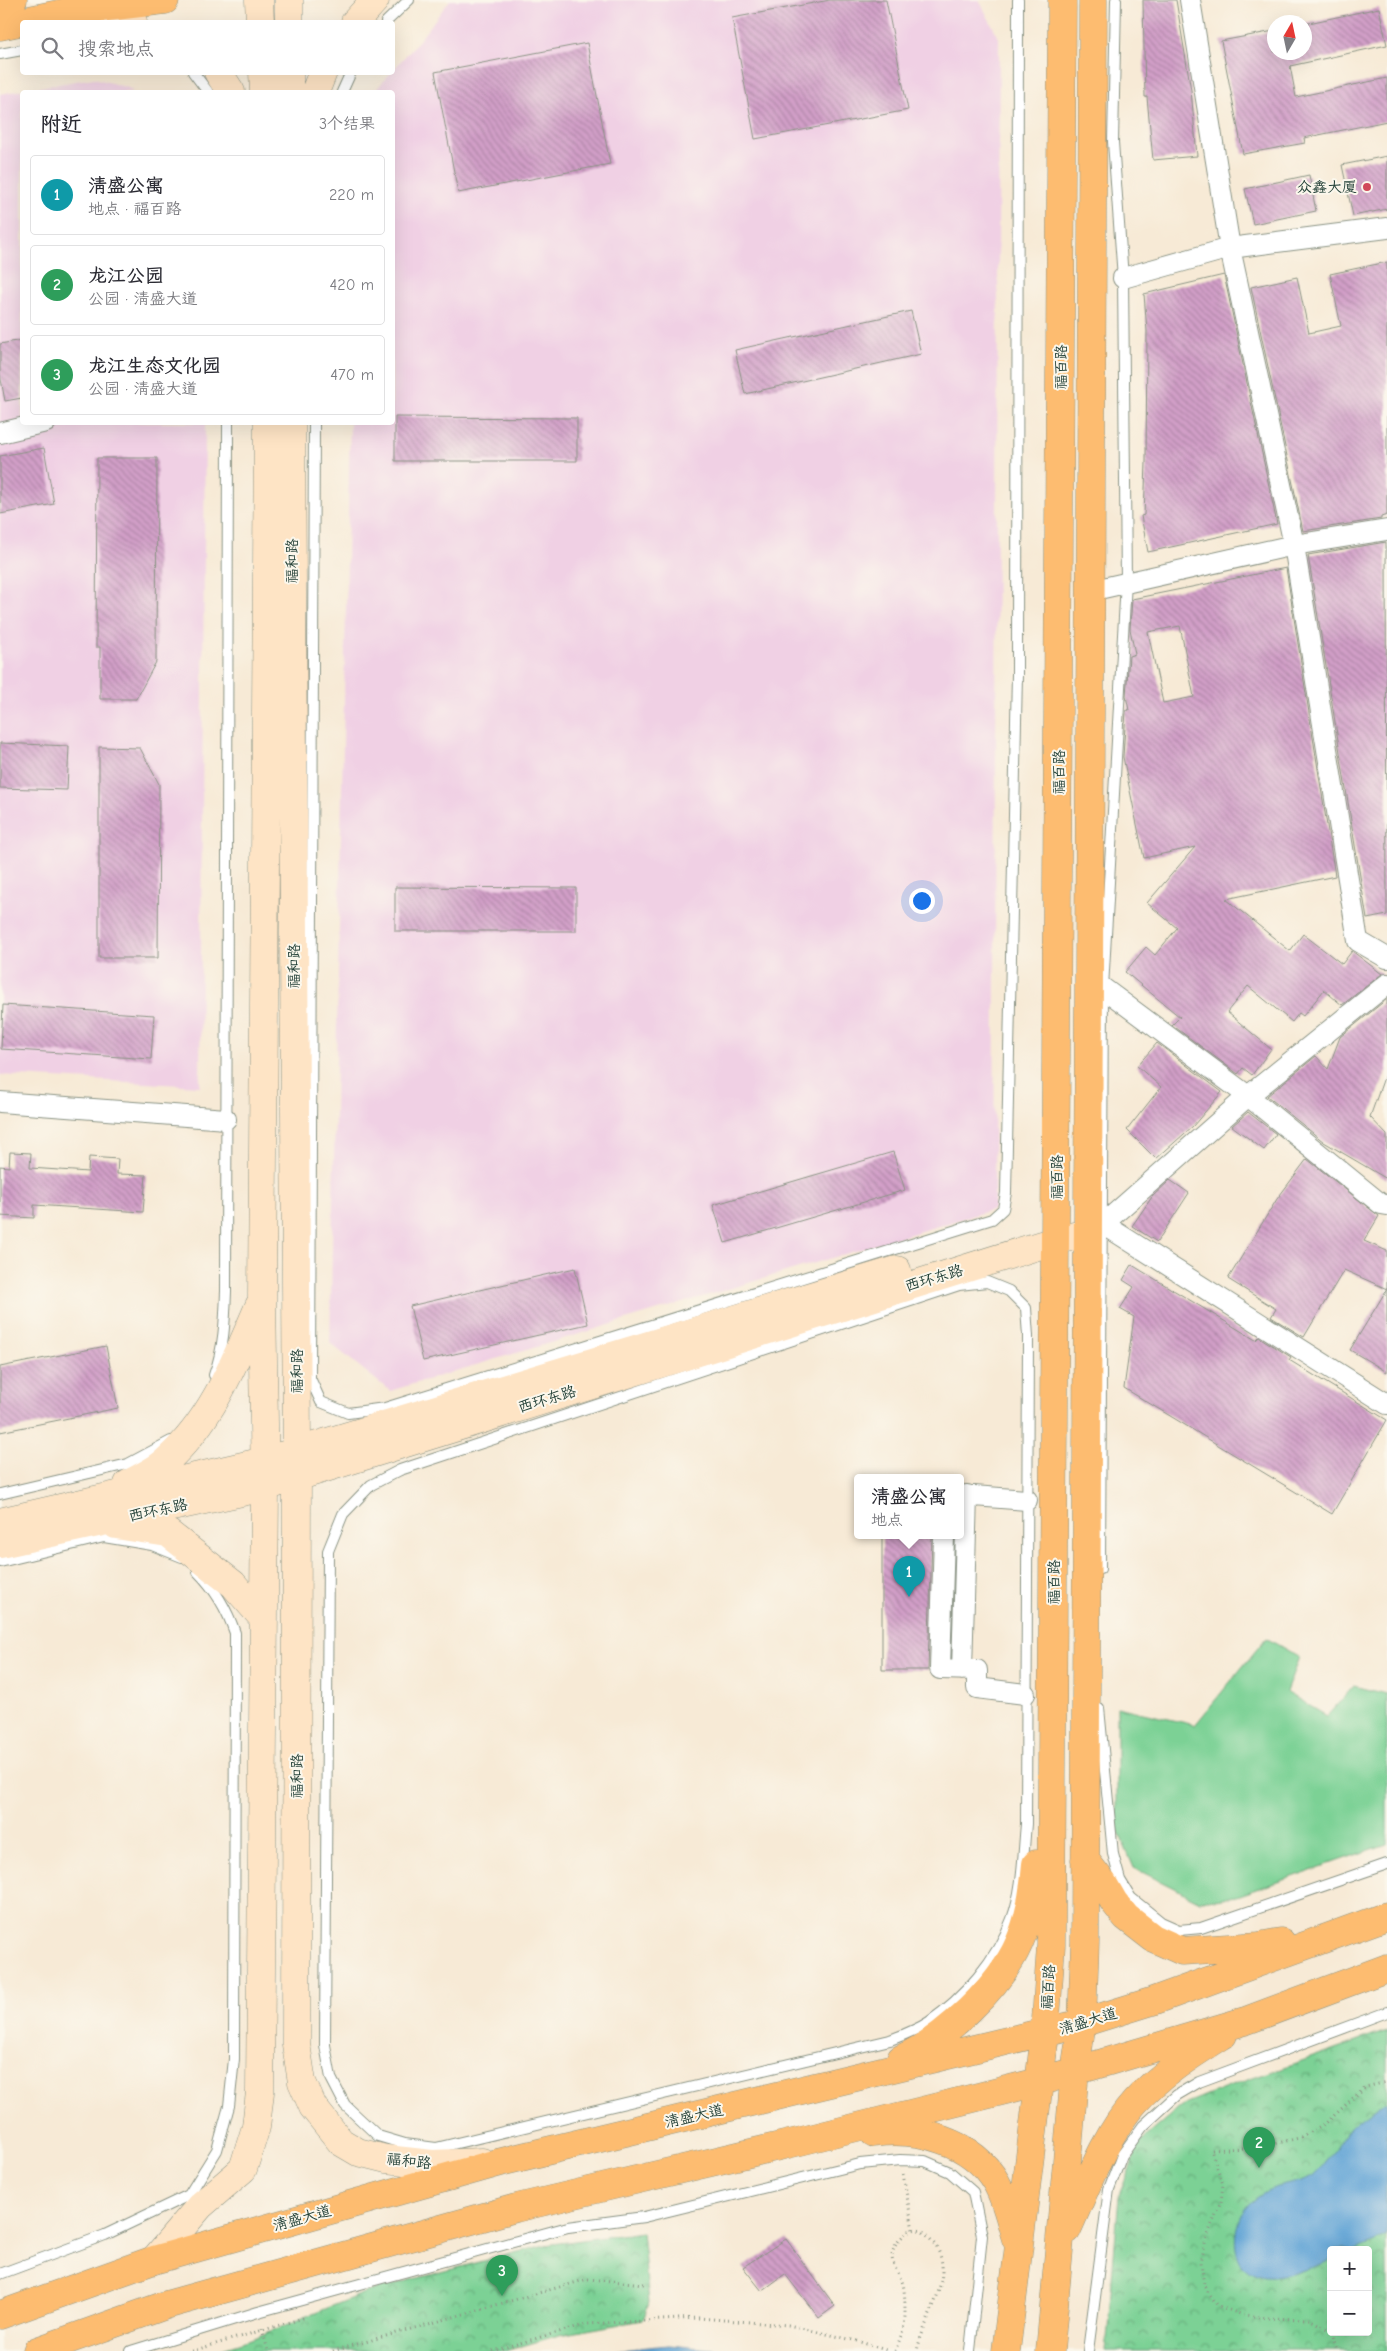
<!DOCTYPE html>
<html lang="zh">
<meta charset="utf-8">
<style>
body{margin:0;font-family:"Comic Neue","LXGW WenKai TC",sans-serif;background:#f7f7f7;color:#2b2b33}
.controls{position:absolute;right:15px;bottom:15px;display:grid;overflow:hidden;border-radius:5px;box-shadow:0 5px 20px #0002}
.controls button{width:45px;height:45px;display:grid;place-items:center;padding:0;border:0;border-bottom:1px solid #e1e1e2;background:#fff;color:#2b2b33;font:25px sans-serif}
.compass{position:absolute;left:1267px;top:15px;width:45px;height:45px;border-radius:50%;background:#fff;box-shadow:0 5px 20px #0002;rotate:9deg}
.you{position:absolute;left:921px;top:900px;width:18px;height:18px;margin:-12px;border:4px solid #fff;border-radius:50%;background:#1a73e8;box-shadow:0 0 0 8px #1a73e833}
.badge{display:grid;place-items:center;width:32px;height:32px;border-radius:50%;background:#d1495b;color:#fff;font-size:16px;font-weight:700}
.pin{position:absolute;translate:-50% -41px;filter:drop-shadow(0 1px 2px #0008)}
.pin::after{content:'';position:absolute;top:26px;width:18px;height:15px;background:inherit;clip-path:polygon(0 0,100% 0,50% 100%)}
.popup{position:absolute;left:854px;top:1474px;width:110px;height:65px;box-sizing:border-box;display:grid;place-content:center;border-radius:5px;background:#fff;filter:drop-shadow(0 1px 4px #0005);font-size:16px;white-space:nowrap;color:#7c7c81}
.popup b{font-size:19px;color:#2b2b33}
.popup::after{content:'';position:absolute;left:50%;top:100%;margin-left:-10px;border:10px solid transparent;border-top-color:#fff}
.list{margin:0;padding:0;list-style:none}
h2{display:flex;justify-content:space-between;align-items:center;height:65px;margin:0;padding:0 20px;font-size:21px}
h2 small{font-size:16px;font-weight:400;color:#7c7c81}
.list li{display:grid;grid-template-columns:32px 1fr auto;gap:15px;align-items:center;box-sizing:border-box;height:80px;margin:0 10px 10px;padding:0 10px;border:1px solid #e1e1e2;border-radius:5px}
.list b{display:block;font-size:19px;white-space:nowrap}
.list p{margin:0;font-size:16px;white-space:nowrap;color:#7c7c81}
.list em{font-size:16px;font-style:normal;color:#7c7c81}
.icon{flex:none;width:28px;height:28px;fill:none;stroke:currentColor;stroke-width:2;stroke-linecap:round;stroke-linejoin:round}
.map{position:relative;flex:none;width:1387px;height:2351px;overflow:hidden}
.search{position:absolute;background:#fff;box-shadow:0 5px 20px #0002;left:20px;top:20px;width:375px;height:55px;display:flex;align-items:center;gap:12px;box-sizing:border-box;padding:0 18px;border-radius:5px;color:#7c7c81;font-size:19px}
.panel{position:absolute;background:#fff;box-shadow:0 5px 20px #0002;left:20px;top:90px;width:375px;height:335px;border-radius:5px}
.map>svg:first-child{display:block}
.built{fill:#f0d0e4}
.grass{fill:#7cd195;stroke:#4e8764}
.park{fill:url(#park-crowns);stroke:#4e8764;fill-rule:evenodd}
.water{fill:#62a4d6;stroke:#407085}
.building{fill:url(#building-back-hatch);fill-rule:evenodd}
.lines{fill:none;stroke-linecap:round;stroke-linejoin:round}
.lane-casing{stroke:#8b9485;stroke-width:12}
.street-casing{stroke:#8b9485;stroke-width:22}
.secondary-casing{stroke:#8b9485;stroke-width:29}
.primary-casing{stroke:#8b9485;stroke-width:29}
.path{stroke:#8b9485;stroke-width:3;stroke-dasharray:1 4;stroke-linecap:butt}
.lane{stroke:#fff;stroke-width:10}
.street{stroke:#fff;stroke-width:20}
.secondary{stroke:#fee4c5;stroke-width:28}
.primary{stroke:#fdbc6f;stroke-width:28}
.poi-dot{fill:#d1495b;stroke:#fbf7ec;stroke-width:2}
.labels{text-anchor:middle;stroke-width:4;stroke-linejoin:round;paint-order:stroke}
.poi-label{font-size:15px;fill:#1f3d34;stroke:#fbf7ec;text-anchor:end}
.street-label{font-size:15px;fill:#1f3d34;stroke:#fbf7ec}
</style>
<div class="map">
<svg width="1387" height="2351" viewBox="0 0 1387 2351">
<defs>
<pattern id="park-crowns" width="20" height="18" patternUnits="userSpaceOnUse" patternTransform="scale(1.25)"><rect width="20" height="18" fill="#7cd195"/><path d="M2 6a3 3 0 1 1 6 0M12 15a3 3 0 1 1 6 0" fill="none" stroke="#65ab7a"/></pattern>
<pattern id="building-back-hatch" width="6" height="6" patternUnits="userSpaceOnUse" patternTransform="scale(1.25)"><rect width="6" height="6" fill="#d29fc8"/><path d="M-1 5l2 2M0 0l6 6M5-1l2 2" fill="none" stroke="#aa83a3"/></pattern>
</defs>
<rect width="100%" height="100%" fill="#fbf7ec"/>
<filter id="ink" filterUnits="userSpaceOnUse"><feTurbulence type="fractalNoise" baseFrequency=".02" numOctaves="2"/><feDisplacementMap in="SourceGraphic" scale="10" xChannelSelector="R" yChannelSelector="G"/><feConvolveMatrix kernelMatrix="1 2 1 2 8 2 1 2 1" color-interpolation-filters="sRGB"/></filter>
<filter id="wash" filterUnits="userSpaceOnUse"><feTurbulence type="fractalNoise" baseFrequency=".0096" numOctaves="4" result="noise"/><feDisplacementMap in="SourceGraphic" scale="20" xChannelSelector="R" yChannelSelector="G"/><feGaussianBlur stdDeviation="1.12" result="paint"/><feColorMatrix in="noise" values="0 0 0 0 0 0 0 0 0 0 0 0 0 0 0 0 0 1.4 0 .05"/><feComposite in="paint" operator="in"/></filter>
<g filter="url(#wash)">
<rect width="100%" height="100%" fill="#f7ead6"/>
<path class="built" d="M450,0H979L999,38L994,1209L390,1391L330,1343L350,423L392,422V92H374L421,38Z
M94,78L128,88L133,92H22V422L205,423L200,1086L0,1075V94Z"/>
<path class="grass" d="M1266,1638L1299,1657L1286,1692L1327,1716L1354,1686L1387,1694V1844L1237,1896L1200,1901L1134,1868L1117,1828V1707L1195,1725Z"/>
<path class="park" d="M1387,2031V2351H1106L1119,2195L1141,2141L1182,2106L1236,2084ZM1331,2250H1368V2332H1331Z
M642,2232L649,2303L643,2320L559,2335L505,2351H213L251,2339L372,2290L545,2245Z"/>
<path class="water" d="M1387,2101V2236L1353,2250H1331V2259C1311,2267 1287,2279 1265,2277C1229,2273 1229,2227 1248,2205C1266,2184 1290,2187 1313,2176C1322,2171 1341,2137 1350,2128C1361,2117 1374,2109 1387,2101Z
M668,2345L723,2350L731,2351H610Z"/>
<g id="blocks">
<path class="building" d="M830,0H886L908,110L755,139L732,18Z
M1143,0H1176L1191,90L1197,156L1153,160L1147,97H1145Z
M1379,8L1387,45L1290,66L1296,97L1387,78V121L1304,138L1305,143L1243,154L1221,41L1274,31V52H1304V24Z
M587,43L610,164L458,193L435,72Z
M1387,156V209L1353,216L1342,165Z
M1309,175L1316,211L1253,224L1245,189Z
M1387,262V515L1381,517V519L1303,531L1251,287L1297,277L1309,333L1341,326L1330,274Z
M1224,275L1277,524L1148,552L1141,516L1144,515L1146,463L1147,331L1144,294Z
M911,311L921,354L745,394L735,350Z
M22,340V398L5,401L0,374V344Z
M395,417L577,418V461H395Z
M44,448L54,504L0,514V456Z
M97,458H157L156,662L136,699H100V647H96Z
M1386,542L1387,915L1367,919L1308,555Z
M1286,568L1335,876L1226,899L1290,951L1303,934L1342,964L1352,951L1382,974L1342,1005L1324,990L1303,1016L1299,1013L1292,1022L1248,986L1227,1012L1271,1049L1252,1075L1243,1068L1238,1074L1172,1025L1180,1017L1125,972L1146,947L1155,955L1177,928L1147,903L1195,847L1144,858L1123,757L1126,711L1129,710L1126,696L1129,656L1135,654L1130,629L1132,599ZM1180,626L1194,697L1163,703L1148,632Z
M0,743L69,746L67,790L0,788Z
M99,747L140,748L159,784L158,958H99Z
M395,887L576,888V931H395Z
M1387,999V1069L1370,1117L1387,1135V1179L1324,1142L1267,1096L1316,1056L1328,1069L1340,1037Z
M3,1005L154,1015L151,1059L1,1049Z
M1157,1043L1222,1092L1193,1126L1156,1159L1127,1130L1161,1087L1137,1066Z
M1248,1112L1276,1134L1264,1150L1232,1126Z
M10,1152L31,1153L30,1168L88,1172L89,1157L118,1159L117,1174L146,1175L143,1212L34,1205V1218L0,1216V1166L9,1167Z
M893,1152L905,1190L725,1243L713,1205Z
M1307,1159L1379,1216L1364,1241L1387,1251V1289L1344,1270L1304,1337L1271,1317L1276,1309L1228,1279L1277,1199Z
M1170,1180L1189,1193L1157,1242L1132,1226L1152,1197Z
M1132,1265L1254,1339L1256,1340L1259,1337L1291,1357L1289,1360L1387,1420L1332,1514L1124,1388L1134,1317L1120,1309L1134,1287L1123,1280Z
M575,1268L588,1324L423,1361L410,1306Z
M1387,1289V1372L1350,1350Z
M106,1346L118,1408L0,1432V1367Z
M882,1536H932L928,1670H882Z
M786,2239L835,2306L819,2318L785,2274L762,2291L743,2267Z"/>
</g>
</g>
<g filter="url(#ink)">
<use href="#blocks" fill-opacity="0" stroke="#8b9485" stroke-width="1"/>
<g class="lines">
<defs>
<path id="lane" d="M386,22L409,0
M0,54L22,50
M193,72L208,92
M342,92L351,72
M314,422L310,1378L321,1402L348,1413L385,1408L992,1219L1003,1209L1006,1193L1017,674L1018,0
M987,1282L1009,1291L1026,1308L1028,1336L1026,1824C1023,1855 1023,1889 1012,1919C997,1960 964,1998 929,2022C917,2030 903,2035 890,2040L436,2148L405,2144L378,2136L345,2105L331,2078L325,2045L328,1551L343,1514L371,1485L400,1470L959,1285Z
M214,1375C224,1348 225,1320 226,1291L228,422
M0,1494L128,1464L171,1441
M0,1562L104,1537L152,1545L182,1557
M1100,1569L1103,988L1126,582L1123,278L1113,142L1116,0
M1099,1708L1113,1854L1120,1880L1131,1898L1161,1922L1179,1930L1201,1928L1387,1864
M0,2274L105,2235L189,2195L217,2150L229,2106L234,2059L235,1633C227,1609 216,1590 198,1572
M131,2351L258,2312L568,2227L644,2217L860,2164L900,2160L925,2161L950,2172L973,2192L982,2236L970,2351
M1088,2351L1109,2189L1122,2155L1143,2126L1177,2095L1199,2082L1387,2012"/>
<path id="street" d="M1190,0L1230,248L1294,545L1358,941L1387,958
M1123,278L1230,248L1387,228
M0,433L46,422
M1090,591L1294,545L1387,530
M1103,988L1248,1096L1381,1204L1387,1205
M0,1102L226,1119
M1088,1223L1103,1224L1248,1096L1387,984
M1103,1224L1387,1404
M960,1495L1027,1500
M944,1536L940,1669L977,1670V1688L1025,1694
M962,1670L967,1495"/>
<path id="secondary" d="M259,0L260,22
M289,0V22
M85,13L112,16L133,22
M355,22L375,0
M218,72L231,92
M263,72L264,92
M289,72V92
M315,92L323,72
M291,422L297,1452L296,2044L302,2082L313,2107L341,2142L358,2152L386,2159L432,2164L482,2162
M128,1484C141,1477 157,1470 167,1460C213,1419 235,1361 259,1306
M0,1522L265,1461L897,1270
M116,1525L168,1533L233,1584L263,1618
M0,1544L265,1487L297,1477L1057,1240L1088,1233
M154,2260L200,2206L243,2169L256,2127L260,2092L265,1487L262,1298L268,422"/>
<path id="primary" d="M0,2L13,0
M0,26L73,11L165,0
M1085,1860L1103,1883L1114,1902L1126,1917L1153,1938L1182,1951L1259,1946L1281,1942
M901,2059C944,2039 1000,1987 1019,1943C1030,1918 1034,1891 1036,1864
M874,2133C918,2127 972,2141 996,2182C1006,2199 1010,2220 1016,2239
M1067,2230C1086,2189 1104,2136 1135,2102C1159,2075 1193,2054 1223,2035
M0,2315L154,2260L501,2162L1082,2023L1153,2001L1387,1916
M37,2351L166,2305L516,2208L801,2141L1038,2082L1245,2021L1387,1968
M1006,2351L1045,2034L1051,1945L1062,0
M1050,2351L1075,2071L1082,2023L1085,1942L1093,0"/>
</defs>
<use href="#lane" class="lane-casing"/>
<use href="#street" class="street-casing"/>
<use href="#secondary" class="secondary-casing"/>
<use href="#primary" class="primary-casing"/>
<path class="path" d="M903,2174L913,2230
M262,2329L268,2351
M1331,2331L1309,2319L1267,2318L1240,2314L1218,2306L1204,2286L1201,2262L1206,2239L1221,2202L1223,2184L1211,2150L1261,2147L1299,2138L1326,2123L1365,2087L1387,2082
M1333,2332L1338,2351
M192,2351L307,2317
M333,2351L588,2279L645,2284
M492,2351L587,2324L699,2318L788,2325L857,2341L889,2351
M895,2351C900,2339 905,2328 905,2315C905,2305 905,2293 903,2284C896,2265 884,2259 900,2239C904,2235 907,2231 912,2230C920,2228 926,2234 931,2240C960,2271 924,2317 917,2351"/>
<use href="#lane" class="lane"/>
<use href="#street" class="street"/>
<use href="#secondary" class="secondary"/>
<use href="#primary" class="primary"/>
</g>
</g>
<circle class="poi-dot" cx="1367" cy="187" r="5"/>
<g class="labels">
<g class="poi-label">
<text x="1357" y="192">众鑫大厦</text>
</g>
<g class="street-label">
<text transform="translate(1061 367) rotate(-90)" y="5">福百路</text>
<text transform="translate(292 561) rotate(-90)" y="5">福和路</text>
<text transform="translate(1059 772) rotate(-90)" y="5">福百路</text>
<text transform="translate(294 966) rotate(-90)" y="5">福和路</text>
<text transform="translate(1057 1177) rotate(-90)" y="5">福百路</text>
<text transform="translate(934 1278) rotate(-17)" y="5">西环东路</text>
<text transform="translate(297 1371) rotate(-90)" y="5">福和路</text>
<text transform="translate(547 1399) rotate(-17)" y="5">西环东路</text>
<text transform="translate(158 1510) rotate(-12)" y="5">西环东路</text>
<text transform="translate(1054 1582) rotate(-90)" y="5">福百路</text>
<text transform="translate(297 1776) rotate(-90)" y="5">福和路</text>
<text transform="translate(1048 1987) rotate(-86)" y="5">福百路</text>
<text transform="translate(1088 2021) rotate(-17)" y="5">清盛大道</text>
<text transform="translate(694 2116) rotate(-13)" y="5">清盛大道</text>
<text transform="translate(409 2161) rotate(6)" y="5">福和路</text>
<text transform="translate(302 2218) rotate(-16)" y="5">清盛大道</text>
</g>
</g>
</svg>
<div class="controls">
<button>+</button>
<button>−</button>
</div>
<svg class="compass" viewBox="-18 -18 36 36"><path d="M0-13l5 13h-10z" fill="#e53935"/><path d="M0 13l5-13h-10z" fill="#7c7c81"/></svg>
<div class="you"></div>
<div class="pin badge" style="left:909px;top:1597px;background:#0f9aa8">1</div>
<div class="popup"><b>清盛公寓</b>地点</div>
<div class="pin badge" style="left:1259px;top:2168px;background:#2e9e5b">2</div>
<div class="pin badge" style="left:502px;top:2296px;background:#2e9e5b">3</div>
<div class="search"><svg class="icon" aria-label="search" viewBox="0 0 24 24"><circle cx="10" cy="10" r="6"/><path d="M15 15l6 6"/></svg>搜索地点</div>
<section class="panel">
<h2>附近<small>3个结果</small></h2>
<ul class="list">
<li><span class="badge" style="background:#0f9aa8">1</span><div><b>清盛公寓</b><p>地点 · 福百路</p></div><em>220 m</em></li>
<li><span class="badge" style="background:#2e9e5b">2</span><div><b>龙江公园</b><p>公园 · 清盛大道</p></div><em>420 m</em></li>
<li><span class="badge" style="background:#2e9e5b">3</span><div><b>龙江生态文化园</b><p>公园 · 清盛大道</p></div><em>470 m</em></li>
</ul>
</section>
</div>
